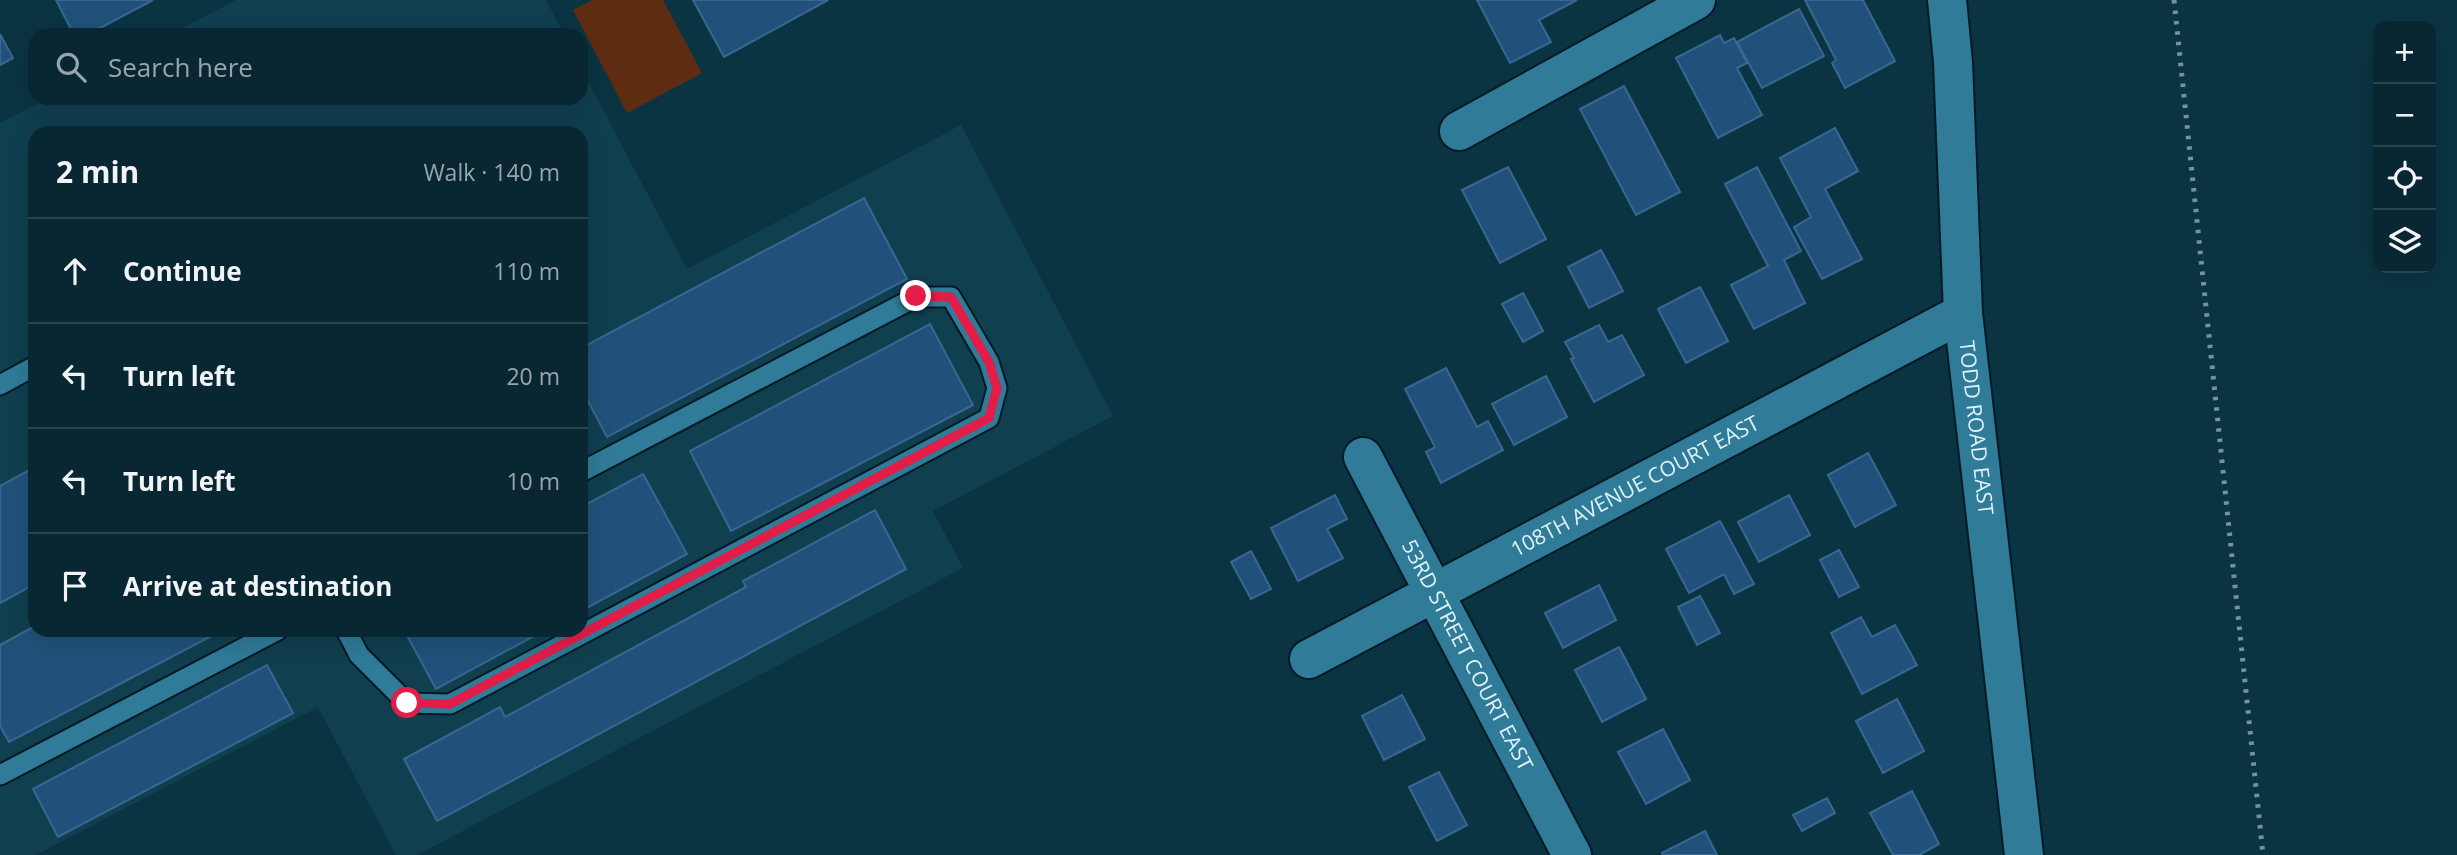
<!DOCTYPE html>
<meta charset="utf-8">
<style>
body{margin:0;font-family:"Open Sans",sans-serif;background:#112f3a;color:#f1f3f6}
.controls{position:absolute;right:21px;top:21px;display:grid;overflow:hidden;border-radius:14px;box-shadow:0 7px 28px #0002}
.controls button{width:63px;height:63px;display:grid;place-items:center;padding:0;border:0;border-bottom:2px solid #29444d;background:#082732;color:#f1f3f6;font:35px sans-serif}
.stop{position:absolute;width:21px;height:21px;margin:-16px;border:5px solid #e11d48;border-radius:50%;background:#fff}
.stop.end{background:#e11d48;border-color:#fff;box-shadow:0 2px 7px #0008}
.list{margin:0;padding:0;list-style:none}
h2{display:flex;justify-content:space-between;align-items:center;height:91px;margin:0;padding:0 28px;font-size:30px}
h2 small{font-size:23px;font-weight:400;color:#98a5ac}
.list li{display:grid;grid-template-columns:46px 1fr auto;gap:21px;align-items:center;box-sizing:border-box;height:105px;padding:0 28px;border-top:2px solid #29444d}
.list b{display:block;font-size:26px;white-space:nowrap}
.list em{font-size:23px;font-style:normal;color:#98a5ac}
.icon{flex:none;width:38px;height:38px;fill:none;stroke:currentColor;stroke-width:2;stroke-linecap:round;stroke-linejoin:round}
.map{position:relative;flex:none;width:2457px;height:855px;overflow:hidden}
.search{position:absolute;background:#082732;box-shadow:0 7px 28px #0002;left:28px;top:28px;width:560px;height:77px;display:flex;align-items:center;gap:18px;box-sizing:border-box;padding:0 24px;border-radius:21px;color:#98a5ac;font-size:26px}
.panel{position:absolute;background:#082732;box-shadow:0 7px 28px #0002;left:28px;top:126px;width:560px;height:511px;border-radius:21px}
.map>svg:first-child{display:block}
.built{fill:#103f50;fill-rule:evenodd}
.green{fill:#5e2d11}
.building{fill:#21517a;stroke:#386892;stroke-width:2}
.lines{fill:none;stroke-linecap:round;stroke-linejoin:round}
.lane-casing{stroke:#041a24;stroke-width:23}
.street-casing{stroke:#041a24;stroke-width:42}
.lane{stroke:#2f7b98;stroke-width:19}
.street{stroke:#2f7b98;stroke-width:38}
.rail{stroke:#74939f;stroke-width:5;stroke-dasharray:3.5 7;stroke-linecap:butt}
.route{stroke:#e11d48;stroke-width:9}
.labels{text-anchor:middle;stroke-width:6;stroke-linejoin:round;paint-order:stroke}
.street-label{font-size:21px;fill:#def3fd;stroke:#002a39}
</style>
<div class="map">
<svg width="2457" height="855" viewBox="0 0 2457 855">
<rect width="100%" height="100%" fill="#0b3443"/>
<path class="built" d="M236,0H546L564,35H169Z
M581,68L687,269L961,125L1113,416L933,511L963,568L417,855H396L318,707L36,855H0V123L48,98H581ZM35,133H581V630H35Z"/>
<path class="green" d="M592,0H663L702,73L627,113L573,10Z"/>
<path class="building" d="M56,0H153L87,35H74Z
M693,0H828L724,57Z
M1477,0H1577L1539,20L1551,42L1510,63Z
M1805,0H1863L1895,61L1845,88L1832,63L1836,60Z
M1799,9L1824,56L1762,88L1737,42Z
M0,34L13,58L0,65Z
M1720,35L1724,43L1734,38L1747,63L1737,68L1762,115L1718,138L1676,58Z
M1624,86L1680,192L1636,215L1580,109Z
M1835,128L1858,171L1825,189L1862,259L1822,279L1794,227L1811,217L1780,158Z
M1508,167L1546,239L1500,263L1462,190Z
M1757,167L1801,251L1784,260L1805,303L1754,329L1731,285L1768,266L1725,184Z
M864,198L907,279L607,437L581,388V348Z
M1601,250L1623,291L1589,308L1568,267Z
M1700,287L1728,341L1686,363L1658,309Z
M1523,293L1543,331L1523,342L1502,304Z
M930,324L973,405L731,531L690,451Z
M1599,325L1608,342L1622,335L1644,375L1594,402L1571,359L1574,358L1565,342Z
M1446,368L1477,427L1488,421L1503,450L1441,483L1426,452L1435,447L1405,389Z
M1546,376L1567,417L1514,445L1492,404Z
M1868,453L1896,505L1855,527L1828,475Z
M35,467V584L0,603V486Z
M643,474L687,554L581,611V507Z
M1335,495L1347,519L1327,529L1343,558L1298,581L1271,528Z
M1789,495L1810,535L1759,562L1738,522Z
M875,510L906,569L437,821L404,759L500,707L505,717L746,587L743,581Z
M1720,521L1754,584L1734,594L1724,574L1689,593L1666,549Z
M1839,550L1859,587L1839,597L1820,560Z
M1251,551L1271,589L1251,599L1231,562Z
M1599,585L1616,620L1563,648L1545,613Z
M1700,596L1720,633L1697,645L1678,607Z
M1861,617L1872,637L1895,625L1917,665L1862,694L1831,633Z
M35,626V630H223L9,742L0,726V645Z
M404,630H545L436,689Z
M1619,647L1646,699L1602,722L1575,670Z
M267,665L293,713L58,837L33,789Z
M1402,695L1425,739L1384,760L1362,716Z
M1897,699L1924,751L1883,773L1856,721Z
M1663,729L1690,780L1646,804L1618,752Z
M1439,772L1467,825L1437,841L1409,787Z
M1912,791L1939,844L1919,855H1893L1870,813Z
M1827,798L1835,813L1802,831L1793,815Z
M1705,831L1717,855H1663L1662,853Z"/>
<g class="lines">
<defs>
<path id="lane" d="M0,385L35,366
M346,630L359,655L407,703L450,704L989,418L997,388L989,362L951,297H916L581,472
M0,775L278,630"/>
<g id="street">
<path id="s1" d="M1947,0L1953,62L1963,313L2024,855"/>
<path d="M1459,131L1696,0"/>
<path id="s2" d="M1363,457L1572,855"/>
<path id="s3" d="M1309,659L1963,313"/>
</g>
</defs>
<use href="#lane" class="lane-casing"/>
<use href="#street" class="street-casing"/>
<use href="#lane" class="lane"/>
<use href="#street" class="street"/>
<path class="rail" d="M2174,0L2263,855"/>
</g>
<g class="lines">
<path class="route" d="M407,703L450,704L989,418L997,388L989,362L951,297L916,296"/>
</g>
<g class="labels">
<g class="street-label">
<text dy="7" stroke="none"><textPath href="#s1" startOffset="429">TODD ROAD EAST</textPath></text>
<text dy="7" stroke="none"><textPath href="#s3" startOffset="369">108TH AVENUE COURT EAST</textPath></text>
<text dy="7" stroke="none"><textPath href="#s2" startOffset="224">53RD STREET COURT EAST</textPath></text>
</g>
</g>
</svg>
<div class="controls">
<button>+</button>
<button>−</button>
<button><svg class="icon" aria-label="locate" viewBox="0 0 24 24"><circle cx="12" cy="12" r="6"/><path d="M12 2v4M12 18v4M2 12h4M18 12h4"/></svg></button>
<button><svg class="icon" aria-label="layers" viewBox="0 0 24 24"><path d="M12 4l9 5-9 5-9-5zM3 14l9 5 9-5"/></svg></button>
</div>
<div class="stop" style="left:407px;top:703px"></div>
<div class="stop end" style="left:916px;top:296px"></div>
<div class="search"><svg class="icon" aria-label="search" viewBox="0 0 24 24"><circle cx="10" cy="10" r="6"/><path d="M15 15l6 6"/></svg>Search here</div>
<section class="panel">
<h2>2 min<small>Walk · 140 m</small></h2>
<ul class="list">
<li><svg class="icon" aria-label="ahead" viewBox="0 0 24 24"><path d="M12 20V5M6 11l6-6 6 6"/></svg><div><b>Continue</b></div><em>110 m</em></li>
<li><svg class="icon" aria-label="left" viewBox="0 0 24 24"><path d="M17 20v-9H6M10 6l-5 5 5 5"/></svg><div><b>Turn left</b></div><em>20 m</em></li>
<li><svg class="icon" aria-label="left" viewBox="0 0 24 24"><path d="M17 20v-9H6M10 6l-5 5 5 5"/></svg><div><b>Turn left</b></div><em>10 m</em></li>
<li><svg class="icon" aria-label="arrive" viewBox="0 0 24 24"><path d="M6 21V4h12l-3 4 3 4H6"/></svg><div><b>Arrive at destination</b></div></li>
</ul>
</section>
</div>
